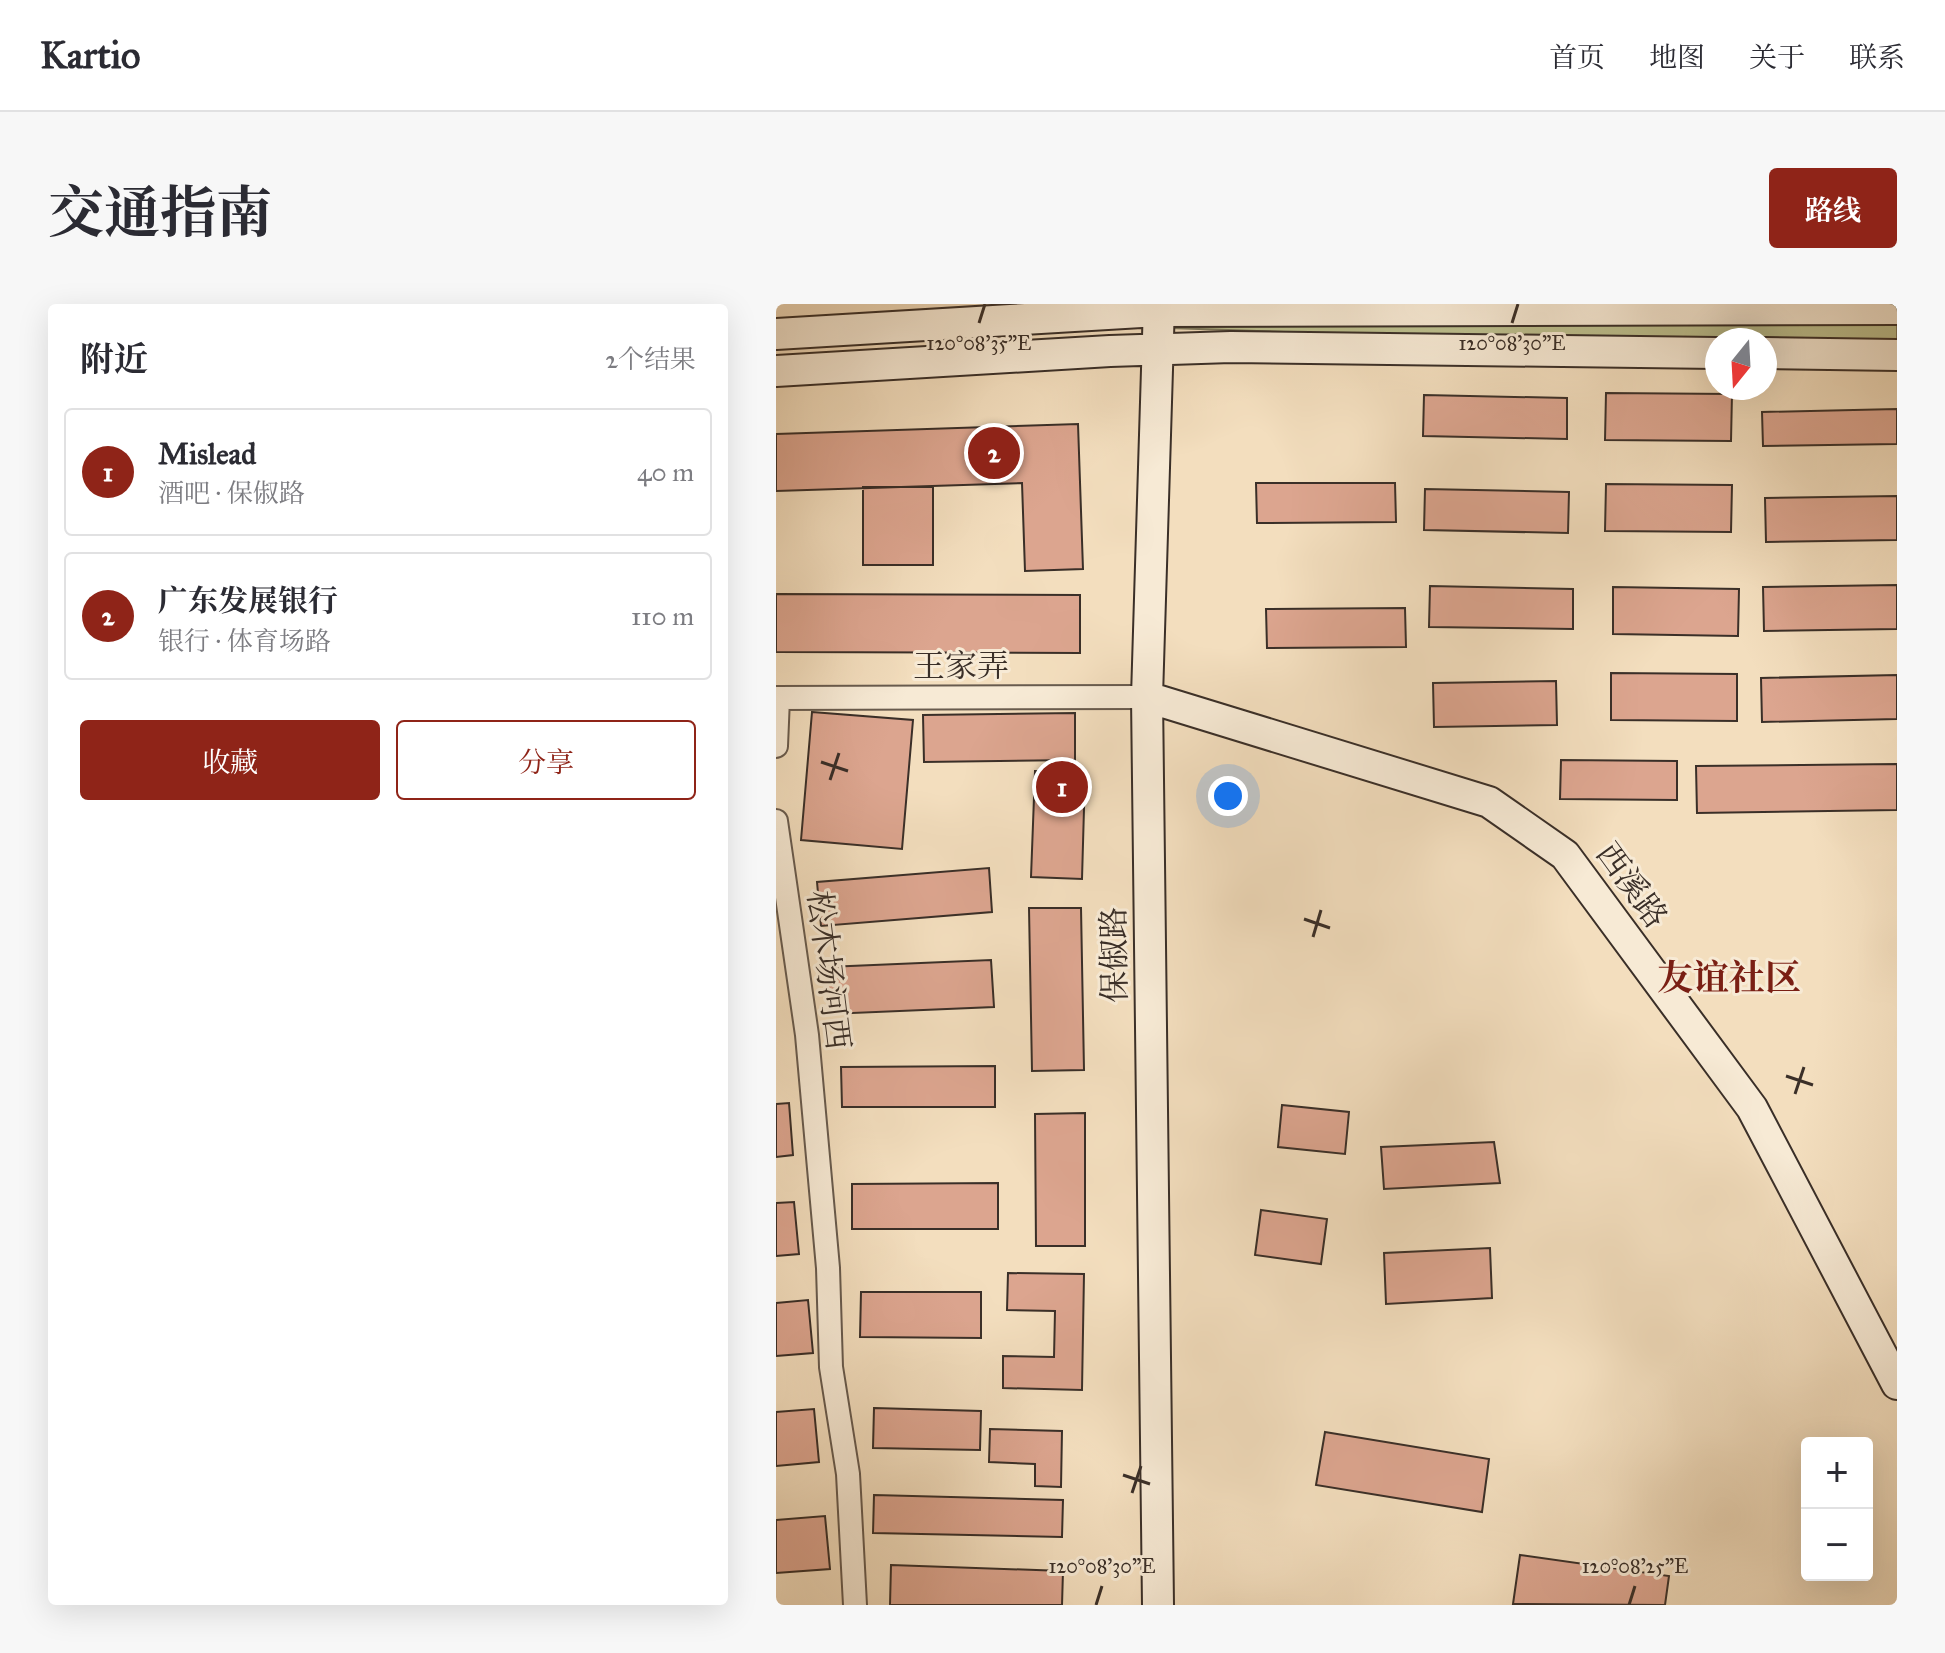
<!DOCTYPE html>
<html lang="zh">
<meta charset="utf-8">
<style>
body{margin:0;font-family:"IM FELL Great Primer","Noto Serif SC",serif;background:#f7f7f7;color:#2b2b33}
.controls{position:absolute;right:24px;bottom:24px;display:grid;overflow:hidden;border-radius:8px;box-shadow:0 8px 32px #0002}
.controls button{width:72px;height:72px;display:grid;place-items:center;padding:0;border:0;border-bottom:2px solid #e1e1e2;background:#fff;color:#2b2b33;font:40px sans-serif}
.compass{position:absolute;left:929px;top:24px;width:72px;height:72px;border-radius:50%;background:#fff;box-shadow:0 8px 32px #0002;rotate:198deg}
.you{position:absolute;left:452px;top:492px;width:28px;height:28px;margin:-20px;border:6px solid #fff;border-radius:50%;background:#1a73e8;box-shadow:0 0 0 12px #1a73e833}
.badge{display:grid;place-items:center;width:52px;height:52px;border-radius:50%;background:#8f2418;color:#fff;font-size:26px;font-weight:700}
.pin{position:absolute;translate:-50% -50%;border:4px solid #fff;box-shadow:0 2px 8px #0006}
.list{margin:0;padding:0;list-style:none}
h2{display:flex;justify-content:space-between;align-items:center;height:104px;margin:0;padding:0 32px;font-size:34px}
h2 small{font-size:26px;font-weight:400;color:#7c7c81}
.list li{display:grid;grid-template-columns:52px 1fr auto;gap:24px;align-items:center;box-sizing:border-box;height:128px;margin:0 16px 16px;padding:0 16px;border:2px solid #e1e1e2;border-radius:8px}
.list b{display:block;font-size:30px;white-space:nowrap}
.list p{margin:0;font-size:26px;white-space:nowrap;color:#7c7c81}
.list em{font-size:26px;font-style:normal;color:#7c7c81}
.actions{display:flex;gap:16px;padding:24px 32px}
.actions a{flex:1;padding:18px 0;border:2px solid #8f2418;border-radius:8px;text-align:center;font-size:28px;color:#8f2418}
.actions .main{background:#8f2418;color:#fff}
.map{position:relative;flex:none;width:1121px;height:1301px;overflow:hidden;border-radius:8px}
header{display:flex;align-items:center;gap:48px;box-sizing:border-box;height:112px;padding:0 40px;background:#fff;border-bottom:2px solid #e1e1e2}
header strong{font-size:38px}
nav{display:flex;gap:44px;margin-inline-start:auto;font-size:28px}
.intro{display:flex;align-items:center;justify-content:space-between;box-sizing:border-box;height:192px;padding:0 48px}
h1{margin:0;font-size:56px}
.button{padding:20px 36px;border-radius:8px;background:#8f2418;color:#fff;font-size:28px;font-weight:700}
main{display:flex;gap:48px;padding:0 48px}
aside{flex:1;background:#fff;border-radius:8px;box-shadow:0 8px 32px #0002}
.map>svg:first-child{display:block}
.green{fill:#bdc190;stroke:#7c785c;stroke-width:2}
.building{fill:#dca58f;stroke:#3a2f28;stroke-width:2}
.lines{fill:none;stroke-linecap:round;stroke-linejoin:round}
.street-casing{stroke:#685b4e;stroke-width:26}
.secondary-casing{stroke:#3a2f28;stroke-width:34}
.street{stroke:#f7ead5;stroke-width:22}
.secondary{stroke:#f7ead5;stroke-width:30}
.ticks{fill:none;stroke:#3a2f28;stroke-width:3}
.labels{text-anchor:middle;stroke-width:6;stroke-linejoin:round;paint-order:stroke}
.street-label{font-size:32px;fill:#3a2f28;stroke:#f7ead5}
.quarter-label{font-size:36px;font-weight:bold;fill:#7a1f14;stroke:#f7ead5}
.ticks-label{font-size:20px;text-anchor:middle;fill:#3a2f28;stroke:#f7ead5;stroke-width:6;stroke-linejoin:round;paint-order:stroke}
</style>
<header>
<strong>Kartio</strong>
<nav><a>首页</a><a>地图</a><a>关于</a><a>联系</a></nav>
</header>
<div class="intro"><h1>交通指南</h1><a class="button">路线</a></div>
<main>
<aside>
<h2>附近<small>2个结果</small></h2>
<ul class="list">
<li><span class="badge">1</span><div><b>Mislead</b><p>酒吧 · 保俶路</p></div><em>40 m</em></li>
<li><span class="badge">2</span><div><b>广东发展银行</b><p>银行 · 体育场路</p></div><em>110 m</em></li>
</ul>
<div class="actions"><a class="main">收藏</a><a>分享</a></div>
</aside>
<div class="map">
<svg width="1121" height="1301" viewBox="0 0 1121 1301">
<rect width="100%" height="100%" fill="#f3debe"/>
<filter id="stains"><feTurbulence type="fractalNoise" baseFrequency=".0025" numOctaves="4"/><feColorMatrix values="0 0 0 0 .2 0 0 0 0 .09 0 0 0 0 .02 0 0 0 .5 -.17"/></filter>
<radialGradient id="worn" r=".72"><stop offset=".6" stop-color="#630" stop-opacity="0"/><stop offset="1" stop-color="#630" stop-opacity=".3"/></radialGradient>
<path class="green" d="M1121,0V49L989,36H941V43L364,23Z"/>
<path class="building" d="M830,89L956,90L955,137L829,136Z
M648,91L791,94V135L647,132Z
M1121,105V140L987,142L986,108Z
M302,120L307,265L249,267L246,179L0,187V130Z
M480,179H619L620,218L481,219Z
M830,180L956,181L955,228L829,227Z
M87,183H157V261H87Z
M649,185L793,188L792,229L648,226Z
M1121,192V236L990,238L989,194Z
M1121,281V325L988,327L987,283Z
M654,282L797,285V325L653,323Z
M837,283L963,285L962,332L837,330Z
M0,290L304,291V349L0,348Z
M629,304L630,343L491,344L490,305Z
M835,369L961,370V417L835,416Z
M1121,371V415L986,418L985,374Z
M780,377L781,421L658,423L657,379Z
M36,408L137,416L126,545L25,536Z
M299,409V456L148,458L147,411Z
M785,456L901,457V496L784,495Z
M1121,460V506L921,509L920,462Z
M259,467L309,469L306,575L255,573Z
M213,564L216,608L45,622L41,578Z
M253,604H305L308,766L256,767Z
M215,656L218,703L53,710L51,663Z
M219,762V803H66L65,763Z
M13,799L17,851L0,853V800Z
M506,801L573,808L569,850L502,843Z
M309,809V942H260L259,810Z
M718,838L724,879L608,885L605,843Z
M222,879V925H76V880Z
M18,898L23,950L0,952V899Z
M485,906L551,915L545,960L479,951Z
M714,944L716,994L610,1000L608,949Z
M232,969L308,970L306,1086L227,1084V1052L278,1053L279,1007L231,1006Z
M85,988H205V1034L84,1033Z
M32,996L37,1049L0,1052V999Z
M98,1104L205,1107L204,1146L97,1144Z
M38,1105L43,1158L0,1162V1108Z
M214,1125L286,1127L285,1183L259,1182V1160L213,1158Z
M549,1128L713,1155L706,1208L540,1181Z
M98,1191L287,1196L286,1233L97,1229Z
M49,1212L54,1265L0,1269V1216Z
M744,1251L893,1272L889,1301L737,1300Z
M115,1261L287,1267L286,1301H114Z"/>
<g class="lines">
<defs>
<path id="street" d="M0,394L371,393
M0,442L2,394
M0,517L31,731L52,964L55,1063L72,1170L79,1301"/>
<path id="secondary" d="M0,30L382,7L1121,5
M989,49L1121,51
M0,67L334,47L455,43L941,49
M371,393L713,498L789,551L976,804L1121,1080
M382,1301L371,393L383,0"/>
</defs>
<use href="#street" class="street-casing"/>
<use href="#secondary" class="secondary-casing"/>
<use href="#street" class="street"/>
<use href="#secondary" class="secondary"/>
</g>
<path class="ticks" d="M203,19L209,0M736,19L742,0M45,458L72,467M54,476L63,449M528,615L554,624M537,633L545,606M1010,772L1037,781M1019,790L1028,763M347,1171L374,1180M356,1189L365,1162M320,1301L326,1282M853,1301L859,1282"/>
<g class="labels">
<g class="street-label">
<text x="185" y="373">王家弄</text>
<text transform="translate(856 581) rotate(54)" y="11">西溪路</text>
<text transform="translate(338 651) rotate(-91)" y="11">保俶路</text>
<text transform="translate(53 666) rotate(83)" y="11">松木场河西</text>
</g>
<g class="quarter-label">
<text x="953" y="686">友谊社区</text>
</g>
</g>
<g class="ticks-label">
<text x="203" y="46">120°08'35"E</text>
<text x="736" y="46">120°08'30"E</text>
<text x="326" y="1269">120°08'30"E</text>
<text x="859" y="1269">120°08'25"E</text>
</g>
<rect width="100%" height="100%" filter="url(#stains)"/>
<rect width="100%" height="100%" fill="url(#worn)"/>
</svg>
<div class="controls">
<button>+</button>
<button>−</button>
</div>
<svg class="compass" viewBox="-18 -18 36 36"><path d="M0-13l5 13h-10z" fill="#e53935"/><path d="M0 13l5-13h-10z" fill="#7c7c81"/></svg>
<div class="you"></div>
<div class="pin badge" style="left:286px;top:483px">1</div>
<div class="pin badge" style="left:218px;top:149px">2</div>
</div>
</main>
